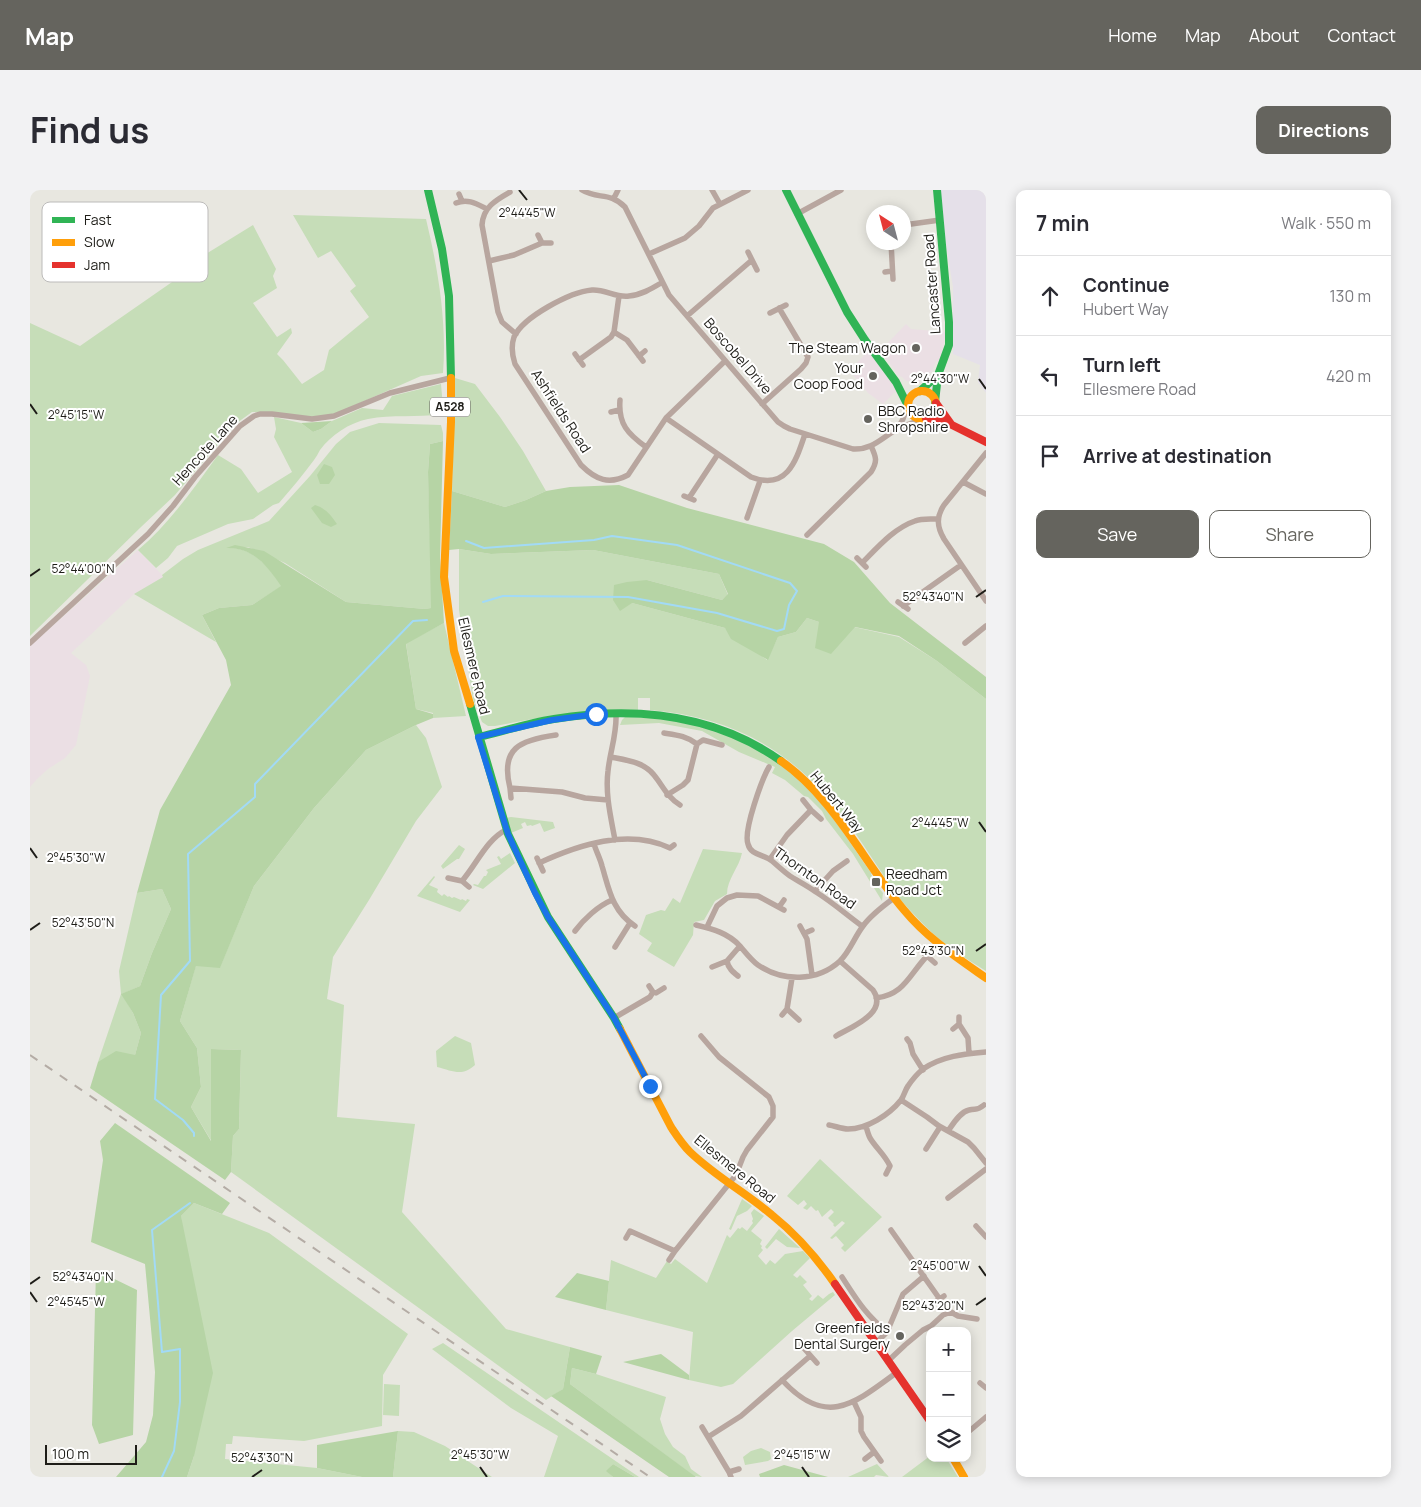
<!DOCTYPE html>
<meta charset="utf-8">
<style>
body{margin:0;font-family:Manrope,sans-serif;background:#f2f2f3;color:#2b2b33}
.controls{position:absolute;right:15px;bottom:15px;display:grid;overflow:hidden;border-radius:10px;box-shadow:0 2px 12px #0003}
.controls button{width:45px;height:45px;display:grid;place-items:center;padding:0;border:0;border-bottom:1px solid #e1e1e2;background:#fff;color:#2b2b33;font:25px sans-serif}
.compass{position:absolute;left:836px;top:15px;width:45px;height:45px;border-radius:50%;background:#fff;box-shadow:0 2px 12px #0003;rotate:324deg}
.scale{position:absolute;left:15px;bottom:12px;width:92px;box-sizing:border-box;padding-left:5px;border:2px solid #1e1d18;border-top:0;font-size:14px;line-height:18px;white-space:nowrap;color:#1e1d18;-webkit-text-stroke:4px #fff;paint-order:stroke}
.stop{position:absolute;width:15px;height:15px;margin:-11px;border:4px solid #1a73e8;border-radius:50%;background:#fff}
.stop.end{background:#1a73e8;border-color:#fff;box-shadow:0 1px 5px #0008}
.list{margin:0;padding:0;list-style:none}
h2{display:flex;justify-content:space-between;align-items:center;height:65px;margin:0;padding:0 20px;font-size:21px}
h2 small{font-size:16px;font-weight:400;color:#7c7c81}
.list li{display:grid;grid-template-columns:32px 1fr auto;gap:15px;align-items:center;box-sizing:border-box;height:80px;padding:0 20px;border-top:1px solid #e1e1e2}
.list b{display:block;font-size:19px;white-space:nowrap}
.list p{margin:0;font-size:16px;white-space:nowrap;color:#7c7c81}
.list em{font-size:16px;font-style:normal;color:#7c7c81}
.actions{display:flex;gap:10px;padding:15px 20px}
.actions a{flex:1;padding:11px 0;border:1px solid #65645e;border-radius:10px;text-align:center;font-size:18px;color:#65645e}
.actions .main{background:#65645e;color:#fff}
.icon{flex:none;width:28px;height:28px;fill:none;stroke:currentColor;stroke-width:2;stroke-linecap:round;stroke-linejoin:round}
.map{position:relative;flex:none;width:956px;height:1287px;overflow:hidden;border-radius:10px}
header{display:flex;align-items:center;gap:30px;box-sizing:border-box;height:70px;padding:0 25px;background:#65645e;color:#fff}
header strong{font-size:24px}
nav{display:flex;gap:28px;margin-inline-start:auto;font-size:18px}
.intro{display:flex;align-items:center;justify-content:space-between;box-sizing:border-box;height:120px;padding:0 30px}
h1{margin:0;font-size:35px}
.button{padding:12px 22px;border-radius:10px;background:#65645e;color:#fff;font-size:18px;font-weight:700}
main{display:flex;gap:30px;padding:0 30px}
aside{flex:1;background:#fff;border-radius:10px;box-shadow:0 2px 12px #0003}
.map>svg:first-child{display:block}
.commercial{fill:#ebdfe4}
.industrial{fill:#e5e0e9}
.green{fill:#c6ddb8}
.forest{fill:#b6d4a5}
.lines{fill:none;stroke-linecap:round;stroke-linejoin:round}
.stream{stroke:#a2daf6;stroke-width:2}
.street{stroke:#b8a69f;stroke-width:5.5}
.fast{stroke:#30b455;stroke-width:8}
.slow{stroke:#ff9f0a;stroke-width:8}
.jam{stroke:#e5322d;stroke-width:8}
.rail{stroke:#b4aca5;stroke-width:2;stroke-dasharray:9 9;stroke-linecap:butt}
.route{stroke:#1a73e8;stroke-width:6}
.ticks{fill:none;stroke:#1e1d18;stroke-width:2}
.poi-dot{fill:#65645e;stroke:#fff;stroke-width:2}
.labels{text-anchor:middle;stroke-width:4;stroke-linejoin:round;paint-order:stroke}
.shield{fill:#fff;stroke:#62615d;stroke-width:1}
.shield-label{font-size:12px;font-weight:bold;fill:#1e1d18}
.street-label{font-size:14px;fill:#1e1d18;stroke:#fff}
.poi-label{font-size:14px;fill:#1e1d18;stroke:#fff;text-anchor:end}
.key{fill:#fff;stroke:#bcbbba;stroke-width:1}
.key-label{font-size:14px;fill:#1e1d18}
.ticks-label{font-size:12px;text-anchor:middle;fill:#1e1d18;stroke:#fff;stroke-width:4;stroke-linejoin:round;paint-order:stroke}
</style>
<header>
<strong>Map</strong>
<nav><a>Home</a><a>Map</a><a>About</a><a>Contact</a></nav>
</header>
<div class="intro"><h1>Find us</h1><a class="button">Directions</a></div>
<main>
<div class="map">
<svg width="956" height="1287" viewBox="0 0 956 1287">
<rect width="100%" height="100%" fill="#e8e7e0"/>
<path class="commercial" d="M876,134L881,139L916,142L910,172L906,171L902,181L888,193L876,191L872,187L867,185L864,179L850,161Z
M839,161L870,201L864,203L853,214L838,203L819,180Z
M108,360L134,387L104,404L41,463L56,475L60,486L46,555L35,568L18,579L7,589L0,597V456Z"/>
<path class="industrial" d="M910,0H956V203L948,192L950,175L923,164V97L911,24Z"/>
<path class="green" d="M263,25L396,29C408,79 417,131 413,183L391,186L305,224L284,228L243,222H222L204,235L145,305L111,337L0,446V133L50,156L155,83L158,75L223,35L246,79L243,86L247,98L223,113L247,147L261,138L262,143L247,164L253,170L272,194L294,180L299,160L339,127L320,101L326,96L301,61L288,68Z
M425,188L445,194L470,227L493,261L516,301L496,310L475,317L422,301Z
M411,194L413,217L411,224C387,228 362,224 338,229C319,233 301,245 290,260C288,264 286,267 284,270C273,285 261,299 249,313L243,315L223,329L198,334L147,356L138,368L126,378L108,360C139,334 164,298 188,265L211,279L228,303L262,282L244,247L246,239L244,227L271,233L283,242L291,239L302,231L332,218L353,220L362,206Z
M349,233L411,235L413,243V251L400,254L398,282L402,418L395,419L316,412L255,373L218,357L199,358C223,357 239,378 252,396L222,415L189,418L172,425L186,452L104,404L133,387L132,385L153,369L168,360L239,331L280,286L306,254L320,242Z
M429,359L461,364L563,360L689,384L698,405L692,410L617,390L602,413L695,438L737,470L748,447L766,442L777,428L789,432L824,437L869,447L907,471L956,509V781C942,772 928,764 915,754C898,740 883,724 869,708C862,701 857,692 852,683C835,658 819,631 799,609C750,553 693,526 620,520V508H608V520L519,526L465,536H458L452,532L443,509L429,420Z
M414,433L436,526L403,528V523L386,519L376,453Z
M595,527C614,528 633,527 652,531C695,540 737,560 770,590C798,617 819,652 842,684H841L844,690L843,691L853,703L852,711L823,664L796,629L792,621L778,607L774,606L755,590L742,583L745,577L709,562L672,541L629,533L590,535L592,530Z
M386,535L396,548L412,597L386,631L339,710L303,767L297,809L314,815L307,927L385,934L372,1022L476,1139L540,1157L533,1199L516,1210L201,982L203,946L209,939L211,860L181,859L182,952L161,917L171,897L167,858L150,831L166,775L190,777L224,696L284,618L336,560Z
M481,627L523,632L525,638L514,642L510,633L502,636L501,635L497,636L495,632L491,634L493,638L481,643L476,628Z
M429,655L435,659L429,669H427L413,679L411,676Z
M673,659L712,663C709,678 697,689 697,704L685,711L674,730L664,732L663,745L644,777L617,761L622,753L609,744L616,725L631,720L635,721L643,708L650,713Z
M480,663L485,673L453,699L443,695L444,694L448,695L454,686H456L458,682L456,680L471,674L467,667L469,666L471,669Z
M404,686L405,687L399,695L408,699L407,702L412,706L414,704L418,707L419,706L422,708L424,707L431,710L432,709L436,711L437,709L440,710L430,722L387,706Z
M132,699L141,719L122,763L110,796L92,804L103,823L111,843L105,865L68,872L91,804L89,781L107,703Z
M425,846L441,853L445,875C432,887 423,881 407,877L406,861Z
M790,969L852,1027L815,1062L811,1058L814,1055L806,1046L802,1049L800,1048L815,1033L812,1031L805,1037L803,1035L804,1034L798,1028L804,1022L801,1019L792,1027L788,1020L786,1021L781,1016L777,1020L773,1018L777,1014L774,1010L768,1015L757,1006Z
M712,1009L722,1016L717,1021L707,1026L701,1040L699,1039Z
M164,1013L239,1043L378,1144L353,1185L352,1236L274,1251L203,1246L202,1254H196L195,1269L287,1278L332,1287H157L164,1266L151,1026Z
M724,1019L734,1026L721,1041L732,1050L730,1054L732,1056L731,1058L733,1060L728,1066L736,1075L740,1070L745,1074L755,1064L773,1061L780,1068L763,1085L767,1088L770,1085L777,1092L773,1095L782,1106L779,1109L782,1111L788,1105L793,1109L799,1104L803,1102L805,1105L762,1141L703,1194L691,1197L659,1190L663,1142L576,1120L581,1070L626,1088L637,1071L641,1074L645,1069L677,1093L697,1045L700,1048L708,1038L710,1039L712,1037L717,1041L723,1033L722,1031L723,1029L721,1023Z
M749,1039L770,1058L757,1057L746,1049L737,1059L735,1057Z
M413,1153L609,1287H605L583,1274L577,1281L583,1287H514L528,1246L481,1218L402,1159Z
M542,1178L566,1184L636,1207L630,1229L635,1244L643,1257L655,1266L661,1279L672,1287L664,1286L540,1194Z
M354,1194L370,1195L369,1226L353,1225Z
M368,1241L384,1242L415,1256L462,1287H363Z
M731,1258L740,1262L741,1269L738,1271L715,1275L713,1267L721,1261Z
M900,1266V1268H916L928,1287H872Z
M847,1274L859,1287L846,1285L844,1287H818Z"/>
<path class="forest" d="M302,231L291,239L283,242L271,233Z
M413,251L410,368L414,433L376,454L386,519L403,524V528L386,535L336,560L284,618L224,696L190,778L166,776L150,831L167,858L171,897L161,917L181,951V859L211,860L209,939L203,946L201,982L195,990L60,898L68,872L86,861L105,865L111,843L103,823L91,804L110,796L122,763L141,719L132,699L107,703L130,620L201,495L196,470L172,425L189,418L222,415L251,396C237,376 223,357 196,358L205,355L234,361L316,412L395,419L401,418L398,282L400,254Z
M294,274L302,277L305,285L299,294H290L287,285Z
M589,295L657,318L794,354L824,372L860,413L956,487V509L907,471L869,446L825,437L801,464L785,458L789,432L777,428L766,442L748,447L738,470L701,449L695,438L602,413L590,421L583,410L584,395L597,392L617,390L692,410L698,404L689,384L563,360L461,364L429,359L419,360L422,301L475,317L496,310L516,301L540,297Z
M285,315C295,318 301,325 307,334L301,337L292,333L281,318Z
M85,933L200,1013L192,1024L164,1013L151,1026L183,1183L164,1266L157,1287H86L116,1252L123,1225L125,1182L115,1074L61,1052L73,970L70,951Z
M66,1080L107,1100L103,1245L69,1254L62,1235Z
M547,1083L579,1091L576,1120L525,1107Z
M540,1157L572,1166L566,1184L542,1178L540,1194L666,1287H639L521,1206L533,1199Z
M631,1164L659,1185V1190L593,1172Z
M368,1241L363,1287H332L287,1278V1255Z
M583,1274L605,1287H583L576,1281Z
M754,1275L798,1287H730L729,1284Z"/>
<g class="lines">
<path class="stream" d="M436,351L454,358L564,350L582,346L647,355L760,393L767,401L759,415L754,439L747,441L687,423L598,407L473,406L453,412
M164,946V943L153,930L125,909L131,805L160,771L158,664L225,607V594L383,431L397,430
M132,1287L144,1261L150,1212V1159L132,1162L122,1040L160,1013"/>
<path class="street" d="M552,0C568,10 579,1 595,17L639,105L748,232L754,236L760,239L823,259C843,260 852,247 869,238C877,234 886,232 895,229
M682,0L690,14
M480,2C466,10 453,17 452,35L468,122L472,132L486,144
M429,4L432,11
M584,8L588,0
M426,13C438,8 447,14 457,19
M767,24L811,0
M874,35L910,30
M508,45L512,53
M861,52L863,89
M718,62L727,80
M619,64L655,48L669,36L683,18L718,0
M459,71L484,65L512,53H521
M855,82L862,81
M631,93C621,99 611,105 599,106C586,108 575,99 562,100C540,102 493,127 484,147C481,156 482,165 485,174L551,275C566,290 579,295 598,285L636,228L695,171
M740,123L756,115
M657,126L722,70
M584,142L597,150L613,171
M545,164L553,175
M609,166L615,161
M549,170L581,147L584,142L589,106
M590,210C588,234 598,244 616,257
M732,214L771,179L776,173L778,167L749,118
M581,222L589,220
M636,228L721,287C757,301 766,271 775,244
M868,238L873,229L877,217
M956,263L914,315C906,327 907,337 914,349L956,411
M933,292L956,304
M654,306L664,310
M659,308L688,264
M717,328L730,291
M777,345L841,282C848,271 846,267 841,256
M827,368L836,377
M832,373C847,358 864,338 885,331C892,328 900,329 908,329
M868,412L878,419
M873,416L931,375
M0,453L118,344L143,316L165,287L210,236L224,226L230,224H242L282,229L304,226L360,203L420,188
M935,453L956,436
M634,543C647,545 657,546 667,554
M526,545C490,550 470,558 480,598L532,602L555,608L578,610
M581,567C596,570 614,572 624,585C633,596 637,607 650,615
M739,577C732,589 713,641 718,654C721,666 734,664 742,671C748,676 753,681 760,686C768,691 778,696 786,702C802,712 817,725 832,736
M480,598L481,608
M637,605L653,595L658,590L667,554L673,550L692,555
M773,610L781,620L791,629
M585,650C581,628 575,604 578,581C580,561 587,544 586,524
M564,654C566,661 570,668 572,676C579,699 582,721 605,736
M507,668L513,681
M740,669L757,645L781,620
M509,673C548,655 598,638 640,658L644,655
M418,688L432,691C446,675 457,649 476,640
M432,691L439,697
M785,701L803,681L817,671
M749,717L754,710
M666,735C683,739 698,743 710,756C716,763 721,770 728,775C753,792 787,792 810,771C820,761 824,748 833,736C841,725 853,716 864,708
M770,736L777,749L782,785
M677,737L687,716L697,708L707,705L728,706L754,720
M545,741C554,729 568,716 582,710
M775,743L782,740
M585,757L600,733
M889,759L905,773
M697,771C698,778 703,782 708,786
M682,777L697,771L710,756
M623,802L626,803L634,798
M846,808C874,805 879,785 897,766
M757,819L769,830
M752,825L757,819L762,788
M929,827V834L938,848L939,863
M584,828L620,807L623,802L619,796
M923,839L929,834
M806,846C821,837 859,823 843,800L810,771
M877,849L880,853L883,864L893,880
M871,910L897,927L909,936L938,952L944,958L956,973
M799,935C805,936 812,939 818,939C837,939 859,925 871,910C874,906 875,900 878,896C882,890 887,884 893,879C912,866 934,864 956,862
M836,936C837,940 838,944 840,948C846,958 855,965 860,976L856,984
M918,941C923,934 930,922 939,920C946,918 947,921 954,915
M896,959L910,937
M918,1008L956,979
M946,1036L956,1047
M861,1040L909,1108
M596,1048L600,1041L645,1061L706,985L713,967L717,960L743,927V916L739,907L689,867L671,846
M639,1070L645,1061
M812,1087C827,1110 835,1124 857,1142
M905,1112L914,1106
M846,1153L857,1142L873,1104L894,1086
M772,1156L787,1173
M858,1171L875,1155L893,1140L901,1136L913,1125L921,1122L928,1126L947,1129
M752,1190C796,1238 824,1214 866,1183
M950,1193L956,1198
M824,1212L831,1227V1241L834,1247L851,1271
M672,1237L699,1282L701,1287
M937,1243L956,1227
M678,1247L711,1226L780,1166
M835,1269L844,1262
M699,1282L709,1279"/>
<path class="fast" d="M398,0L412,59L419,106L421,188
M756,0L817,122L835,150L866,192L877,214
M890,201L908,185
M905,212L908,185L919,155V132L907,0
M440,514L478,644L518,727L584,828L590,839
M449,547C474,541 498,533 524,529C604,516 683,523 751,571"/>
<path class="slow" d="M421,188V232L414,387L424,461L440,514
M878 215a14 14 0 1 1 28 0a14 14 0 1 1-28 0Z
M751,571C804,608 833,671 874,720C897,748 926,767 956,788
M590,839L641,937C647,946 652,954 660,962C685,986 716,1003 742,1025C767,1045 787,1068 805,1094
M923,1268L934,1287"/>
<path class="jam" d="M906,213L921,234
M896,228L920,234L956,252
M805,1094L900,1231"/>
<path class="rail" d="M0,865L620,1287"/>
</g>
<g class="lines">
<path class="route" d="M566,524L522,530L448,547L478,644L505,703L518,727L584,828L620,896"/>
</g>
<path class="ticks" d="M489,0L497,10M949,189L956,199M0,214L7,224M0,386L10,379M946,407L956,400M949,632L956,642M0,658L7,668M0,740L10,733M946,761L956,754M949,1076L956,1086M0,1094L10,1087M0,1102L7,1112M946,1115L956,1108M450,1277L457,1287M772,1277L779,1287M222,1287L232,1280"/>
<g class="poi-dot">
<circle cx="886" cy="158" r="5"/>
<circle cx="843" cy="186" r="5"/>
<circle cx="838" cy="229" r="5"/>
<rect x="841" y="687" width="10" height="10" rx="2.5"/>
<circle cx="870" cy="1146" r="5"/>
</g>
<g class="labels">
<rect class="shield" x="400" y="207.5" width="40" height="19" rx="4"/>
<g class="shield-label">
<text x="420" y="221">A528</text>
</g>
<g class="street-label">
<text transform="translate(902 94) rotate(-94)" y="5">Lancaster Road</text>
<text transform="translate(708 166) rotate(49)" y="5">Boscobel Drive</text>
<text transform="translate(531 221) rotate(57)" y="5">Ashfields Road</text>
<text transform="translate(175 260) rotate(-48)" y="5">Hencote Lane</text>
<text transform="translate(444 476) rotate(77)" y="5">Ellesmere Road</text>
<text transform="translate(807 612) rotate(51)" y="5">Hubert Way</text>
<text transform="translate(785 688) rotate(35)" y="5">Thornton Road</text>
<text transform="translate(705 979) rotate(39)" y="5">Ellesmere Road</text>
</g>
<g class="poi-label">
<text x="876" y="163">The Steam Wagon</text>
<text x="833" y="183">Your<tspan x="833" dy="16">Coop Food</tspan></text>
<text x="848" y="226" text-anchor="start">BBC Radio<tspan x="848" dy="16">Shropshire</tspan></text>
<text x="856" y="689" text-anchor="start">Reedham<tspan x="856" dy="16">Road Jct</tspan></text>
<text x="860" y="1143">Greenfields<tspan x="860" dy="16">Dental Surgery</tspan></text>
</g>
</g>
<rect x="12" y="12" width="166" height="80" rx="8" class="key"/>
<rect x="22" y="27" width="23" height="6" fill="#30b455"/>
<rect x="22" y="49" width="23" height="7" fill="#ff9f0a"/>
<rect x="22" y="72" width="23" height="6" fill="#e5322d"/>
<g class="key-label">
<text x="54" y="35">Fast</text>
<text x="54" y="57">Slow</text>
<text x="54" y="80">Jam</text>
</g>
<g class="ticks-label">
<text x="497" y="27">2°44'45"W</text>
<text x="910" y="193">2°44'30"W</text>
<text x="46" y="229">2°45'15"W</text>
<text x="53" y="383">52°44'00"N</text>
<text x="903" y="411">52°43'40"N</text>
<text x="910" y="637">2°44'45"W</text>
<text x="46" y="672">2°45'30"W</text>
<text x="53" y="737">52°43'50"N</text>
<text x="903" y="765">52°43'30"N</text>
<text x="910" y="1080">2°45'00"W</text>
<text x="53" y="1091">52°43'40"N</text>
<text x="46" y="1116">2°45'45"W</text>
<text x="903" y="1120">52°43'20"N</text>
<text x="450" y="1269">2°45'30"W</text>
<text x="772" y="1269">2°45'15"W</text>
<text x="232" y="1272">52°43'30"N</text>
</g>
</svg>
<div class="controls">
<button>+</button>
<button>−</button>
<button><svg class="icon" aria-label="layers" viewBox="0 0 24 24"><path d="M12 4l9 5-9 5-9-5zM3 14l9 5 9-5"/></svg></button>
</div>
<svg class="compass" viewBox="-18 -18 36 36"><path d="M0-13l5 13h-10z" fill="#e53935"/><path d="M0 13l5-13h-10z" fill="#7c7c81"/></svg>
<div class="scale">100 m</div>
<div class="stop" style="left:566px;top:524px"></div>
<div class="stop end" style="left:620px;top:896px"></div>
</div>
<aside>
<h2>7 min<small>Walk · 550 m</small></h2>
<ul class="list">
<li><svg class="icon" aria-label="ahead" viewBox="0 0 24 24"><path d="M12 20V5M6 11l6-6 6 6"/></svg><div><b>Continue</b><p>Hubert Way</p></div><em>130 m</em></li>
<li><svg class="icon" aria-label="left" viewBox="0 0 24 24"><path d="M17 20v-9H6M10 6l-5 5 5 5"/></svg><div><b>Turn left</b><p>Ellesmere Road</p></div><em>420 m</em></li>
<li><svg class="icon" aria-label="arrive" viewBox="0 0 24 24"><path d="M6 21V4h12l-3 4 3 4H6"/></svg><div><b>Arrive at destination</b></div></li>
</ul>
<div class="actions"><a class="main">Save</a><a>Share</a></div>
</aside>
</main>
